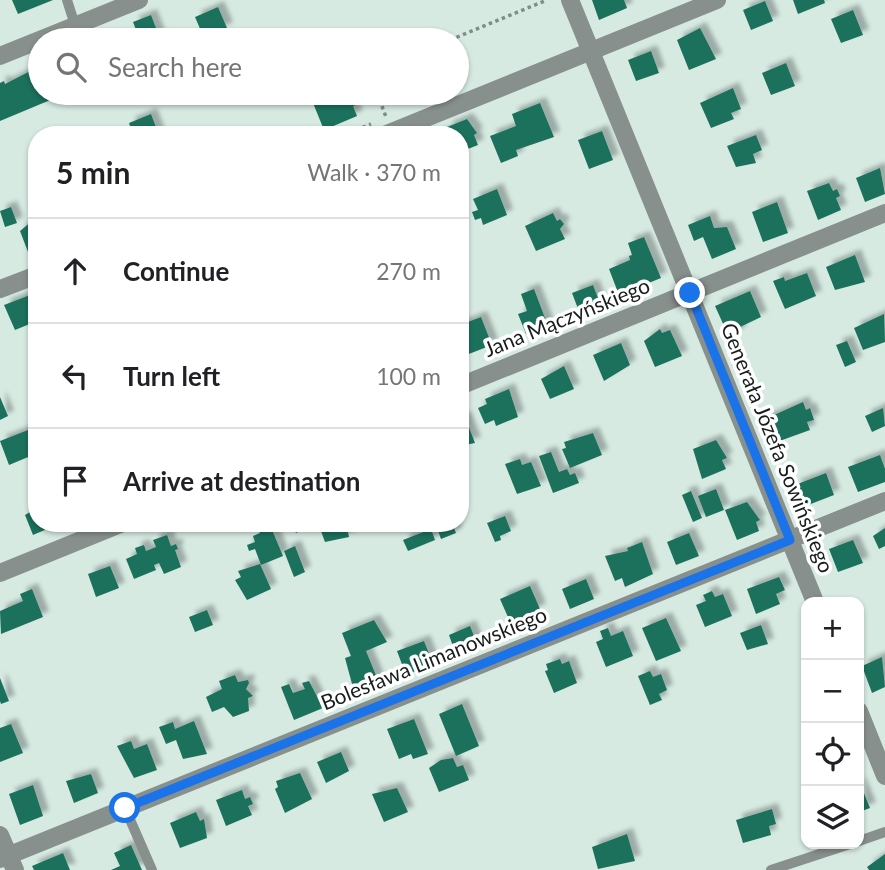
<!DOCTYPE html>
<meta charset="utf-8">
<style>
body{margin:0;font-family:Lato,sans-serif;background:#f6f6f6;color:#202124}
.controls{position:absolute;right:21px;bottom:21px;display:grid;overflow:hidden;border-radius:14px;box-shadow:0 2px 5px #0004}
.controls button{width:63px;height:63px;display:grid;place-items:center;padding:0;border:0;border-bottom:2px solid #e0e0e0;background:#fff;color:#202124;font:35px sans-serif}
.stop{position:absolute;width:21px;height:21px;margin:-16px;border:5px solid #1a73e8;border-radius:50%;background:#fff}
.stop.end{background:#1a73e8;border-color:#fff;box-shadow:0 2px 7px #0008}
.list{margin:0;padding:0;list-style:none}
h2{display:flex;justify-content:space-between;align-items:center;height:91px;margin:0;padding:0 28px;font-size:30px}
h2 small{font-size:23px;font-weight:400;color:#757577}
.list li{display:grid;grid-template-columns:46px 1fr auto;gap:21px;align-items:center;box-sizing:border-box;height:105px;padding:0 28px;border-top:2px solid #e0e0e0}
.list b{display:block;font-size:26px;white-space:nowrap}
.list em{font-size:23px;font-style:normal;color:#757577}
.icon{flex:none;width:38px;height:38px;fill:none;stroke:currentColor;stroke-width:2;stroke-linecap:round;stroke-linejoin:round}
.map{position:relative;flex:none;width:885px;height:870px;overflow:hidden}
.search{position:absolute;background:#fff;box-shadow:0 2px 5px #0004;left:28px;top:28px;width:441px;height:77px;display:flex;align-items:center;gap:18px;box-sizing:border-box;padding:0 24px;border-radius:38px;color:#757577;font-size:26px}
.panel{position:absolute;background:#fff;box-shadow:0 2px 5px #0004;left:28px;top:126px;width:441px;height:406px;border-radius:28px}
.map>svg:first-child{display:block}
.building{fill:#1b715b;filter:url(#shadow)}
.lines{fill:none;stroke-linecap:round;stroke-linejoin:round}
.path{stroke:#7f8d88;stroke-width:3.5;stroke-dasharray:3.5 3.5;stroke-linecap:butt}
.lane{stroke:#88908d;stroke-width:10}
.street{stroke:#88908d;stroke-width:18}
.route{stroke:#1a73e8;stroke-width:9}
.labels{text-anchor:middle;stroke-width:7;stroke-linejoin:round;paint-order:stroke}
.street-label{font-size:21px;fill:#161d1b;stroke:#fff}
</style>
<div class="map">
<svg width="885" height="870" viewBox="0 0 885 870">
<defs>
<filter id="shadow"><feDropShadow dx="6" dy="-6" stdDeviation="2" flood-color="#0004"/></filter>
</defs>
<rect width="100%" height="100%" fill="#d6eae2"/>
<path class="building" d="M12,0H53L18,14Z
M592,0H624L627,8L599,20Z
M793,0H824L825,3L798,14Z
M765,1L773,21L751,30L743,10Z
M218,7L227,28L204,38L195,17Z
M853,10L863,35L841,43L831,19Z
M151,15L159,36L140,40L133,22Z
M700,28L716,59L689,70L677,40Z
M651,51L659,73L636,81L628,60Z
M786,63L795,86L771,95L762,73Z
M40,66V93H67L0,121V83L4,81L5,84Z
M733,88L741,109L731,113L734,119L711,128L700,103Z
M245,93H268L248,101Z
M302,93H364L368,100L353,106L357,116L324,130L313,103L307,105Z
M540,103L554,137L516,150L518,156L501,163L490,136L516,126L512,114Z
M151,114L159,135H133L129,123Z
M467,119L477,133L474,135L478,145L460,152V135H438L448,130L447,127Z
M602,131L613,160L589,169L578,140Z
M756,135L762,150L753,154L756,163L736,167L727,146Z
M880,168L885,194L865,202L856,178Z
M829,183L833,191L837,189L840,196L836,198L841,210L818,220L807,191Z
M497,189L507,215L483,225L481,218L475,220L472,212L478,210L473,199Z
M777,202L788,233L763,242L752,212Z
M11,207L17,223L5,227L0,211Z
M553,213L557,221L560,219L564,224L560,229L565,239L536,251L525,226Z
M710,216L714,228L727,227L736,249L712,259L703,237L694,241L688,225Z
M32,221L33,225L37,224V249L28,252L20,231Z
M644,237L661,278L619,295L609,269L630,260L629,256L632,255L628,243Z
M855,255L865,282L835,290L826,267Z
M807,273L816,296L785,309L773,281L784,277L785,281Z
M593,285L601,306L580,314L572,293Z
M534,289L548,326L526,334L518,314L527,311L521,294Z
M750,291L761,317L738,328L740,332L729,337L715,306Z
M30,295L37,310V321L15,330L4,305Z
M884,314L885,342L863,350L854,328Z
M481,317L492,345L461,357L460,325Z
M660,329L662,333L670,330L682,356L655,367L644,341Z
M847,341L856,362L845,367L836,345Z
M621,343L630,365L604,381L593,355Z
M564,366L574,389L550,399L541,379Z
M509,389L518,417L496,426L494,420L485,424L478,408L487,404L485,399Z
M0,397L8,416L0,420Z
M803,402L806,410L810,408L814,420L807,422L810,430L774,443L765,419Z
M883,408L885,426L872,432L865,416Z
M465,417L475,443L460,446V419Z
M28,430L34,446L30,448L33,455L9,465L0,441Z
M593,433L602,455L570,468L562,449L566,448L564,442Z
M716,440L727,458L722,460L726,469L702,479L693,449Z
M551,452L559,472L567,469L570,475L575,473L579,483L553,493L539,456Z
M880,455L885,469V482L858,492L848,467Z
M520,459L522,465L531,462L541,486L517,494L505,464Z
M826,473L834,495L803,507L795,485Z
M716,489L724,510L706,517L698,496Z
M691,491L702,518L693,522L682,495Z
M747,502L760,520L756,522L759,531L737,540L725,510Z
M37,508V523H53L54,526L33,535L25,515Z
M505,516L511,531L500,536L501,540L495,542L487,523Z
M231,523H256L234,532Z
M278,523H308L298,527L300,531L296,533L292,525L281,529Z
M318,523H346L349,537L325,542Z
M435,523H452L456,533L441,539Z
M270,525L283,556L261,565L255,549L249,551L247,545L255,542L253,536L260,533L259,529Z
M885,528V546L879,549L873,536Z
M431,529L435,540L408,551L403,540Z
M689,533L699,556L676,565L667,542Z
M167,535L171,546L176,544L178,549L175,550L181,567L164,574L159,563L154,565L156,570L134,579L126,559L137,554L135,548L144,545L146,551L156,547L153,540Z
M853,540L863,563L838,572L829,549Z
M642,542L653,574L625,587L622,578L615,581L605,556L628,551L627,548Z
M295,546L305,572L294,577L284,551Z
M260,564L271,589L247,600L235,580L241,577L238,571Z
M110,566L119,588L96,597L88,574Z
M779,577L785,590L776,594L780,604L756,614L747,589Z
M586,579L594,599L570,609L562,589Z
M530,586L540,609L511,624L500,599Z
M32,589L43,617L1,634L0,611L23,601L20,594Z
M712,591L715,597L723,594L732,616L705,627L696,605L706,601L703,595Z
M207,610L213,625L195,632L189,617Z
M666,618L681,651L656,661L642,628Z
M374,620L387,642L366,651L380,685L355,695L345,658L351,656L342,633Z
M761,625L768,644L747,650L740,633Z
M470,626L478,646L456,655L449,635Z
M608,628L611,636L623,631L633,656L606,667L596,642L603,639L600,631Z
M424,641L433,664L406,675L397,651Z
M882,657L885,687L872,693L862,666Z
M560,659L562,664L569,661L577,683L554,693L545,671L548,670L546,664Z
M650,671L653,677L661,674L667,690L659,694L662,700L650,705L638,676Z
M235,675L238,682L248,680L249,683L246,689L253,696L248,698L249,711L233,717L224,707L212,712L206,697L222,689L219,681Z
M0,678L9,701L1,704L0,701Z
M309,681L323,708L294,720L281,687L289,684L293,693L305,689L302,683Z
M462,704L479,746L456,756L439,714Z
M414,719L428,754L413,759L411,754L399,759L387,729Z
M194,721L207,754L183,759L176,740L166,744L159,727L173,722L175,729Z
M11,724L23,753L0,762V728Z
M131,741L134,749L147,744L157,770L134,778L117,746Z
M341,752L349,771L326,783L317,762Z
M453,758L457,767L463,765L469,780L439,792L429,768L441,760Z
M300,773L312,799L285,813L275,789L278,787L276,781Z
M91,774L98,793L74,803L66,781Z
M859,781L870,808L859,812Z
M33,785L43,816L20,825L9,794Z
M397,788L408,812L384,822L372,794Z
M242,790L245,799L250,797L253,804L248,806L252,815L226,826L216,800Z
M772,809L776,824L769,826L771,835L743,843L736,820Z
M196,812L200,821L204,819L207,838L180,848L170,823Z
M627,834L635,861L598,869L592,847Z
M131,845L142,870H111L120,866L114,853Z
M63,853L70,870H34L32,866Z
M885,854V870H869L867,867Z"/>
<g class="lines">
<path class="path" d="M450,40L547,0
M377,93L386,117
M343,135L371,124"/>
<path class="lane" d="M67,0L75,25
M125,808L152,870
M859,841L885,832
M771,870L850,844"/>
<path class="street" d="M570,0L815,602
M0,56L139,0
M384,135L717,0
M0,289L37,275
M460,386L885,213
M0,573L123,523
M859,711L885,776
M0,835L15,870
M0,859L885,501"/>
</g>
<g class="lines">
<path class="route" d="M125,808L790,540L690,293"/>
</g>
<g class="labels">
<g class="street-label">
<text transform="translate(567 318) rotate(-22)" y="7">Jana Mączyńskiego</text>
<text transform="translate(777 448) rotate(68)" y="7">Generała Józefa Sowińskiego</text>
<text transform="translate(434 659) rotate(-22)" y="7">Bolesława Limanowskiego</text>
</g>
</g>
</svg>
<div class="controls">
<button>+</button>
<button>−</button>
<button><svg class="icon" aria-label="locate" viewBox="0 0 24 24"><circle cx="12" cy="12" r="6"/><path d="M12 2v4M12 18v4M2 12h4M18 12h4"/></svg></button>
<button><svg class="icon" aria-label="layers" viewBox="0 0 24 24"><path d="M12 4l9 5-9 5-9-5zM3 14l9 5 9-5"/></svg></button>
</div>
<div class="stop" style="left:125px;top:808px"></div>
<div class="stop end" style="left:690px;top:293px"></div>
<div class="search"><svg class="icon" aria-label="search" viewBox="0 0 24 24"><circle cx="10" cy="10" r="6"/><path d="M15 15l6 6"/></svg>Search here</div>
<section class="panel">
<h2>5 min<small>Walk · 370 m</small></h2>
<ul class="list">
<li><svg class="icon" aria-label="ahead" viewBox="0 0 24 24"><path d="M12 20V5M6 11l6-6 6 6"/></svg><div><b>Continue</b></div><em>270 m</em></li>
<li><svg class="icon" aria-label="left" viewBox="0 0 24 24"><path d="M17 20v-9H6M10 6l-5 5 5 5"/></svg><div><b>Turn left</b></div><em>100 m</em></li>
<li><svg class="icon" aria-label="arrive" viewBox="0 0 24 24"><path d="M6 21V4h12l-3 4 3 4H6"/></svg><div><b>Arrive at destination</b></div></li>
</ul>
</section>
</div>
